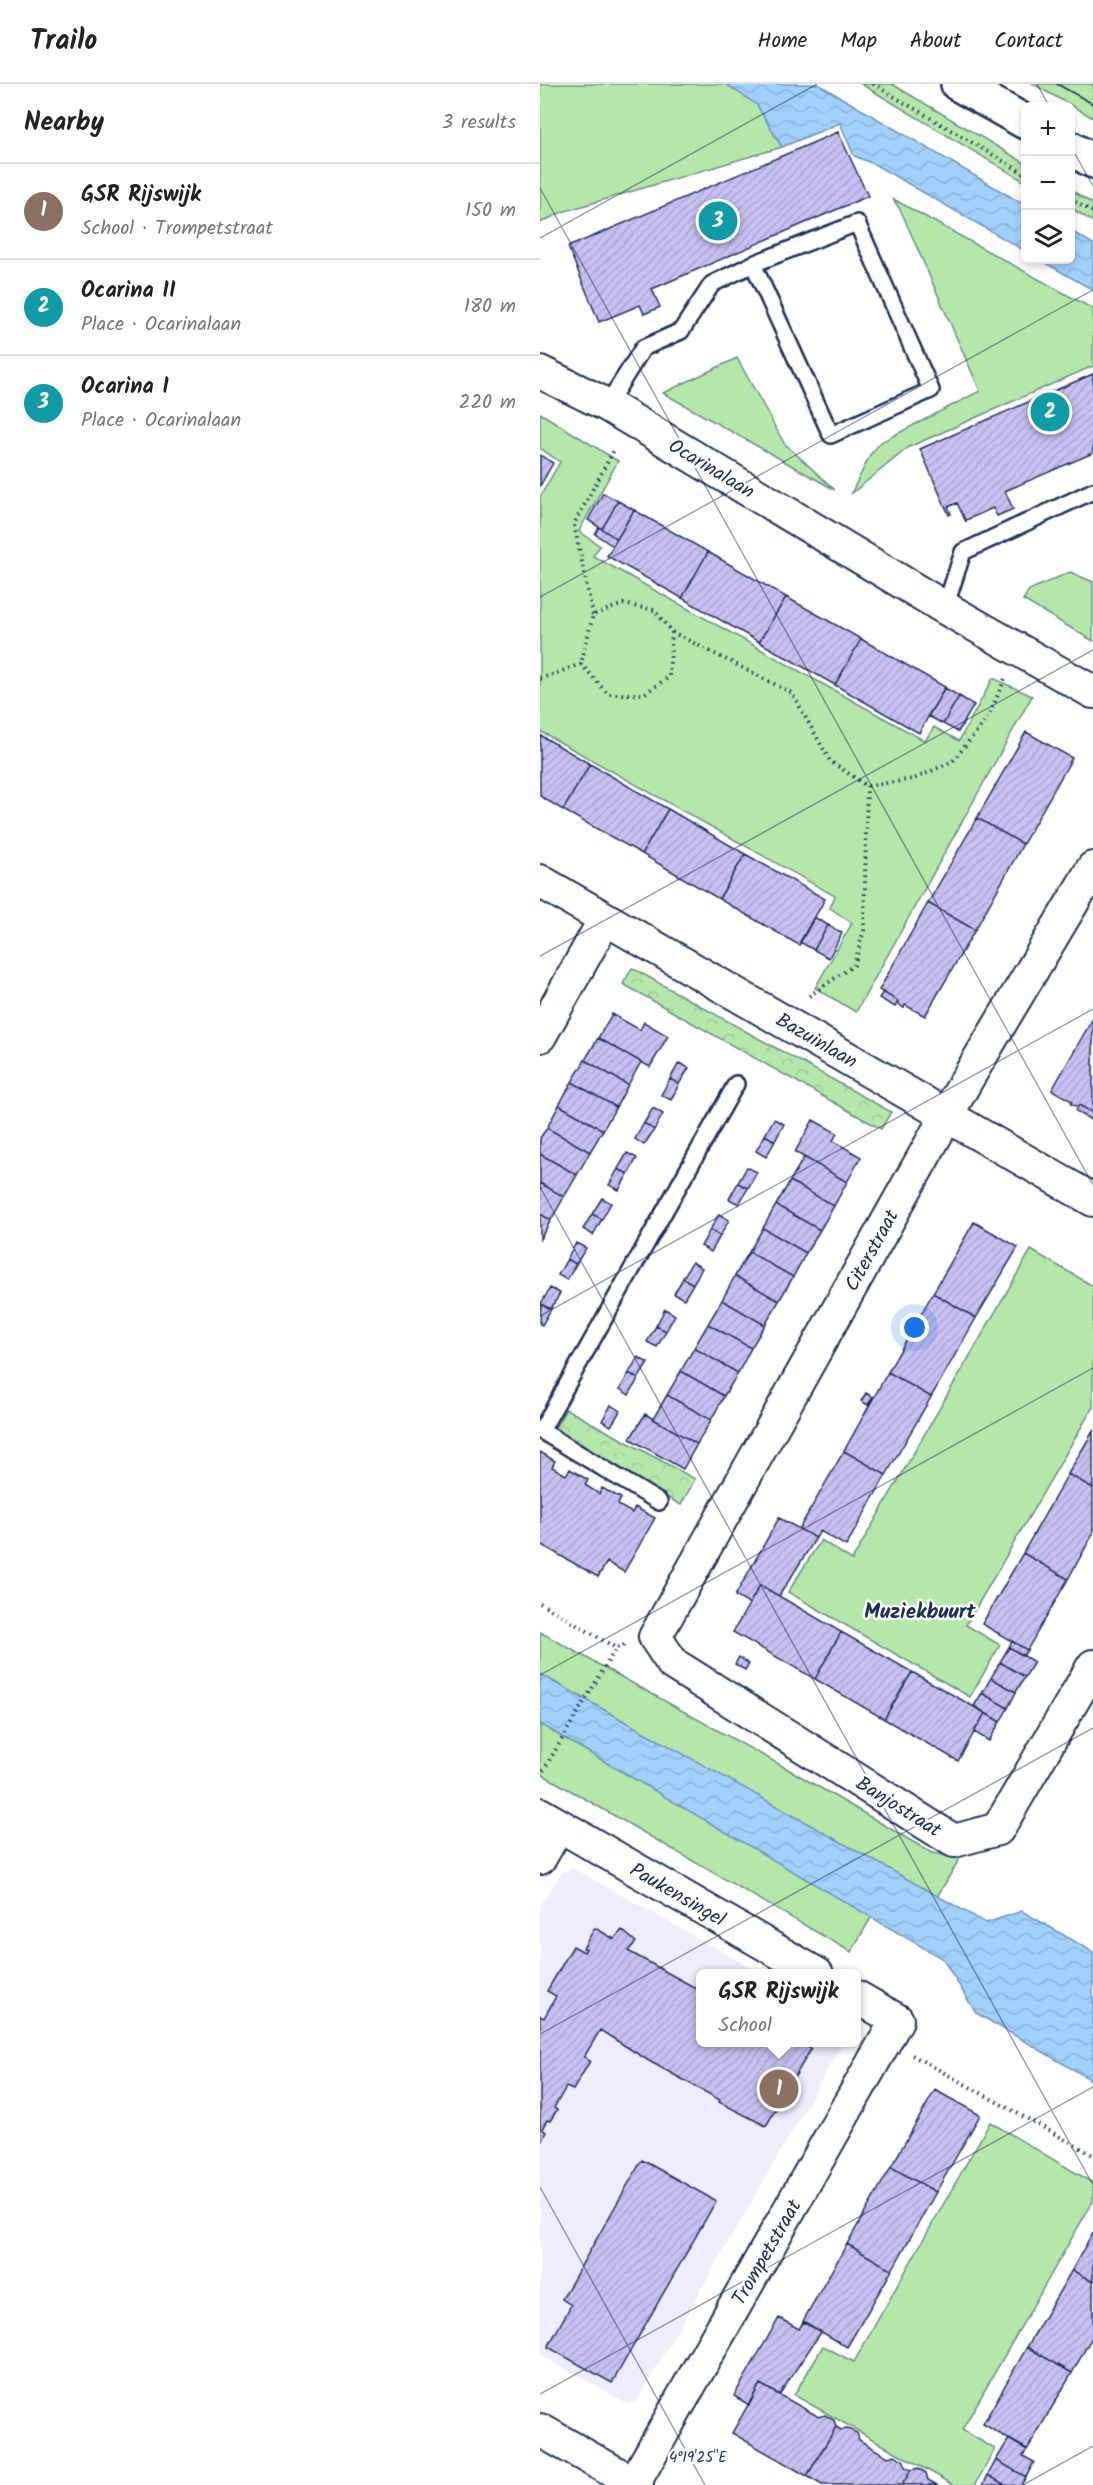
<!DOCTYPE html>
<meta charset="utf-8">
<style>
body{margin:0;font-family:Kalam,sans-serif;background:#f2f2f2;color:#222}
.controls{position:absolute;right:18px;top:18px;display:grid;overflow:hidden;border-radius:9px;box-shadow:0 3px 9px #0003}
.controls button{width:54px;height:54px;display:grid;place-items:center;padding:0;border:0;border-bottom:2px solid #e0e0e0;background:#fff;color:#222;font:30px sans-serif}
.you{position:absolute;left:375px;top:1244px;width:21px;height:21px;margin:-15px;border:4px solid #fff;border-radius:50%;background:#1a73e8;box-shadow:0 0 0 9px #1a73e833}
.badge{display:grid;place-items:center;width:39px;height:39px;border-radius:50%;background:#0b8043;color:#fff;font-size:20px;font-weight:700}
.pin{position:absolute;translate:-50% -50%;border:3px solid #fff;box-shadow:0 2px 6px #0006}
.popup{position:absolute;left:156px;top:1885px;width:165px;height:78px;box-sizing:border-box;display:grid;place-content:center;border-radius:9px;background:#fff;filter:drop-shadow(0 2px 4px #0005);font-size:20px;white-space:nowrap;color:#767676}
.popup b{font-size:22px;color:#222}
.popup::after{content:'';position:absolute;left:50%;top:100%;margin-left:-12px;border:12px solid transparent;border-top-color:#fff}
.list{margin:0;padding:0;list-style:none}
h2{display:flex;justify-content:space-between;align-items:center;height:78px;margin:0;padding:0 24px;font-size:26px}
h2 small{font-size:20px;font-weight:400;color:#767676}
.list li{display:grid;grid-template-columns:39px 1fr auto;gap:18px;align-items:center;box-sizing:border-box;height:96px;padding:0 24px;border-top:2px solid #e0e0e0}
.list b{display:block;font-size:22px;white-space:nowrap}
.list p{margin:0;font-size:20px;white-space:nowrap;color:#767676}
.list em{font-size:20px;font-style:normal;color:#767676}
.icon{flex:none;width:33px;height:33px;fill:none;stroke:currentColor;stroke-width:2;stroke-linecap:round;stroke-linejoin:round}
.map{position:relative;flex:none;width:553px;height:2401px;overflow:hidden}
header{display:flex;align-items:center;gap:36px;box-sizing:border-box;height:84px;padding:0 30px;background:#fff;border-bottom:2px solid #e0e0e0}
header strong{font-size:28px}
nav{display:flex;gap:33px;margin-inline-start:auto;font-size:21px}
main{display:flex}
aside{flex:1;background:#fff}
.map>svg:first-child{display:block}
.built{fill:#efecfb}
.green{fill:#b4e8a9;stroke:#688c84;stroke-width:1.5}
.forest{fill:url(#forest-crowns);stroke:#688c84;stroke-width:1.5}
.water{fill:url(#water-waves);stroke:#6b90bd;stroke-width:1.5}
.building{fill:url(#building-hatch);stroke:#1b2f5e;stroke-width:1.5}
.lines{fill:none;stroke-linecap:round;stroke-linejoin:round}
.service-casing{stroke:#1b2f5e;stroke-width:20}
.minor-casing{stroke:#1b2f5e;stroke-width:36}
.secondary-casing{stroke:#1b2f5e;stroke-width:38}
.path{stroke:#1b2f5e;stroke-width:4;stroke-dasharray:1.5 4.5;stroke-linecap:butt}
.service{stroke:#fff;stroke-width:15}
.minor{stroke:#fff;stroke-width:32}
.secondary{stroke:#fff;stroke-width:33}
.tram{stroke:#1b2f5e;stroke-width:1.5}
.ticks{fill:none;stroke:#1b2f5e;stroke-width:1.5;stroke-opacity:0.45}
.labels{text-anchor:middle;stroke-width:5;stroke-linejoin:round;paint-order:stroke}
.street-label{font-size:20px;fill:#1b2f5e;stroke:#fff}
.neighbourhood-label{font-size:21px;font-weight:bold;fill:#1b2f5e;stroke:#fff}
.ticks-label{font-size:15px;text-anchor:middle;fill:#1b2f5e;stroke:#fff;stroke-width:5;stroke-linejoin:round;paint-order:stroke}
</style>
<header>
<strong>Trailo</strong>
<nav><a>Home</a><a>Map</a><a>About</a><a>Contact</a></nav>
</header>
<main>
<aside>
<h2>Nearby<small>3 results</small></h2>
<ul class="list">
<li><span class="badge" style="background:#8d6e63">1</span><div><b>GSR Rijswijk</b><p>School · Trompetstraat</p></div><em>150 m</em></li>
<li><span class="badge" style="background:#0f9aa8">2</span><div><b>Ocarina II</b><p>Place · Ocarinalaan</p></div><em>180 m</em></li>
<li><span class="badge" style="background:#0f9aa8">3</span><div><b>Ocarina I</b><p>Place · Ocarinalaan</p></div><em>220 m</em></li>
</ul>
</aside>
<div class="map">
<svg width="553" height="2401" viewBox="0 0 553 2401">
<defs>
<pattern id="forest-crowns" width="20" height="18" patternUnits="userSpaceOnUse" patternTransform="scale(1.5)"><rect width="20" height="18" fill="#b4e8a9"/><path d="M2 6a3 3 0 1 1 6 0M12 15a3 3 0 1 1 6 0" fill="none" stroke="#9ac794"/></pattern>
<pattern id="water-waves" width="16" height="10" patternUnits="userSpaceOnUse" patternTransform="scale(1.5)"><rect width="16" height="10" fill="#a0d1fd"/><path d="M0 5q4-4 8 0t8 0" fill="none" stroke="#89b4db"/></pattern>
<pattern id="building-hatch" width="6" height="6" patternUnits="userSpaceOnUse" patternTransform="scale(1.5)"><rect width="6" height="6" fill="#c9c0f2"/><path d="M-1 1l2-2M0 6l6-6M5 7l2-2" fill="none" stroke="#aca5d2"/></pattern>
</defs>
<rect width="100%" height="100%" fill="#fff"/>
<filter id="ink" filterUnits="userSpaceOnUse"><feTurbulence type="fractalNoise" baseFrequency=".0167" numOctaves="2"/><feDisplacementMap in="SourceGraphic" scale="12" xChannelSelector="R" yChannelSelector="G"/><feConvolveMatrix kernelMatrix="1 2 1 2 8 2 1 2 1" color-interpolation-filters="sRGB"/></filter>
<g filter="url(#ink)">
<path class="built" d="M33,1784L220,1889L161,1890V1958L303,1959L97,2317L88,2320L0,2271V1822L22,1788Z"/>
<path class="green" d="M0,0H186L217,20L242,63L22,128L0,139Z
M321,0H352L485,79V98Z
M494,0H553V34L493,0Z
M531,106L553,120V138L531,124Z
M353,115L553,225V282L369,363L311,410L330,371L341,358L440,307L361,127Z
M197,274L244,359L295,406L123,309Z
M0,329L78,377L39,447L60,462L53,472L385,657L394,643L419,657L453,594L492,612L316,928L275,904L312,839L290,824L295,812L0,647V413L20,378L0,364Z
M530,488L553,498V557L483,516L489,506Z
M491,1166L553,1202V1323L426,1541L460,1561L430,1613L248,1508L281,1456L312,1476Z
M0,1548L253,1688L392,1769L420,1774L397,1813L0,1590Z
M0,1640L332,1832L311,1868L0,1689Z
M450,2038L553,2099V2117L422,2346L455,2365L435,2401H414L254,2311L283,2262L314,2278Z"/>
<path class="forest" d="M92,884L351,1028L341,1045L83,900Z
M26,1325L155,1395L141,1421L12,1349Z"/>
<path class="water" d="M186,0H278L485,121V167L334,80L314,72L300,39L242,63L217,21Z
M531,147L553,160V206L500,176H530Z
M0,1590L446,1839L482,1827L553,1868V1997L436,1929L403,1875L0,1640Z"/>
<path class="building" d="M298,48L328,112L112,205L120,223L104,230L100,221L59,238L28,163Z
M553,290V369L465,407L473,425L457,432L453,424L426,436V438L417,419L408,423L411,430L409,431L380,365Z
M0,371L13,379L0,402Z
M63,409L78,417L62,445L48,436Z
M78,417L94,426L77,455L62,445Z
M94,426L168,468L142,514L67,472Z
M59,443L77,455L73,462L55,450Z
M168,468L246,513L219,558L142,514Z
M246,513L321,555L295,601L219,558Z
M321,555L405,603L379,649L295,601Z
M405,604L419,612L403,640L388,632Z
M419,612L434,621L418,648L403,640Z
M486,648L532,674L483,760L437,734Z
M0,651L50,680L23,726L0,712Z
M50,680L128,725L102,770L23,726Z
M128,725L205,770L179,815L102,770Z
M437,734L483,760L435,846L388,819Z
M205,770L285,815L259,861L179,815Z
M388,819L435,846L385,932L365,921L364,924L357,919L358,917L339,906Z
M274,833L288,841L274,866L260,858Z
M288,841L302,849L289,874L274,866Z
M343,908L358,917L355,923L339,914Z
M72,930L100,946L104,938L128,952L110,983L58,954Z
M553,934V1029L539,1021L538,1023L531,1020L532,1017L512,1006Z
M58,954L101,978L88,1001L45,976Z
M45,976L88,1001L76,1023L32,998Z
M139,979L149,984L139,1000L130,995Z
M130,995L139,1000L131,1016L121,1011Z
M32,998L76,1023L63,1046L19,1021Z
M19,1021L63,1046L50,1068L7,1044Z
M539,1021L553,1029L551,1036L536,1027Z
M113,1024L123,1030L114,1046L104,1039Z
M234,1035L244,1040L235,1057L225,1051Z
M273,1036L297,1049L293,1057L321,1073L307,1098L255,1068Z
M104,1039L114,1046L104,1061L95,1055Z
M7,1044L50,1068L37,1091L0,1070V1054Z
M225,1051L235,1057L226,1073L216,1067Z
M87,1069L97,1074L88,1090L78,1085Z
M0,1070L37,1091L24,1113L0,1099Z
M264,1073L307,1098L294,1122L250,1097Z
M207,1083L217,1088L208,1104L198,1099Z
M78,1085L88,1090L79,1106L69,1101Z
M250,1097L294,1122L280,1146L236,1121Z
M0,1099L24,1113L11,1136L0,1130Z
M198,1099L208,1104L199,1120L189,1115Z
M62,1114L71,1119L62,1135L52,1130Z
M236,1121L280,1146L266,1169L223,1144Z
M0,1130L11,1136L0,1155Z
M52,1130L62,1135L53,1151L43,1145Z
M179,1130L189,1136L180,1152L170,1146Z
M434,1138L478,1163L436,1234L393,1209Z
M223,1144L266,1169L253,1193L209,1168Z
M170,1146L180,1152L171,1168L161,1162Z
M36,1159L46,1164L36,1180L27,1175Z
M209,1168L253,1193L239,1217L195,1192Z
M27,1175L36,1180L27,1196L18,1191Z
M152,1178L162,1184L153,1200L143,1194Z
M195,1192L239,1217L225,1241L182,1216Z
M143,1194L153,1200L144,1215L134,1210Z
M10,1204L20,1209L11,1225L1,1220Z
M393,1209L436,1234L391,1313L348,1288Z
M182,1216L225,1241L211,1264L168,1240Z
M1,1220L11,1225L2,1241L0,1240Z
M125,1225L135,1231L126,1247L116,1242Z
M168,1240L211,1264L198,1289L154,1264Z
M116,1242L126,1247L117,1263L107,1258Z
M154,1264L198,1289L184,1312L141,1287Z
M98,1273L108,1279L98,1295L89,1289Z
M141,1287L184,1312L171,1336L127,1311Z
M348,1288L391,1313L346,1391L304,1367Z
M89,1289L98,1295L89,1311L80,1305Z
M326,1309L333,1313L328,1321L321,1317Z
M127,1311L171,1336L157,1360L113,1335Z
M71,1321L80,1327L71,1342L62,1337Z
M105,1330L157,1360L143,1385L90,1355Z
M553,1347V1404L528,1390Z
M304,1367L346,1391L306,1462L280,1447L276,1454L259,1445Z
M0,1368L15,1377L12,1383L26,1391L30,1385L48,1396L45,1401L59,1410L62,1404L81,1414L78,1421L92,1429L95,1423L115,1434L84,1488L67,1478L58,1493L0,1460Z
M528,1390L553,1404V1450L528,1495L483,1469Z
M239,1434L276,1454L239,1512L220,1501L209,1520L195,1512Z
M483,1469L528,1495L487,1566L442,1540Z
M220,1501L301,1548L275,1595L193,1548Z
M301,1548L372,1588L344,1635L275,1595Z
M472,1557L487,1566L483,1572L469,1563Z
M469,1563L494,1578L485,1593L460,1578Z
M199,1573L209,1580L205,1586L195,1580Z
M460,1578L485,1593L476,1608L451,1594Z
M372,1588L445,1629L418,1677L344,1635Z
M451,1594L476,1608L468,1624L442,1609Z
M442,1609L468,1624L460,1638L434,1622Z
M445,1629L460,1638L449,1657L434,1648Z
M55,1844L74,1855L82,1846L96,1858L88,1867L161,1907V1958H261L271,1965L226,2042L179,2018L180,2016L109,1977L60,1946L44,1973L50,1977L33,2006L26,2003L14,2024L17,2026L10,2037L7,2036L2,2045L6,2048L0,2060V1932L4,1934L16,1912L7,1907L33,1862L44,1868L46,1865L43,1864Z
M395,2006L440,2031L396,2108L351,2083Z
M102,2076L176,2117L72,2299L8,2263L31,2221L22,2215Z
M351,2083L396,2108L352,2186L307,2160Z
M553,2148V2198L532,2186Z
M307,2160L352,2186L307,2263L263,2237Z
M532,2186L553,2198V2251L532,2289L487,2263Z
M239,2234L259,2245L263,2238L281,2248L239,2311L220,2300L209,2321L194,2312Z
M487,2263L532,2289L487,2366L443,2340Z
M220,2300L279,2333L285,2331L294,2336L296,2343L267,2392L192,2349Z
M296,2343L301,2346L308,2345L317,2349L319,2356L348,2373L355,2371L364,2377L365,2383L371,2386L362,2401H282L267,2392Z
M469,2355L487,2365L483,2372L494,2378L486,2393L456,2376Z
M456,2376L486,2393L481,2401H465L448,2391Z
M378,2384L386,2389L388,2396L397,2401H362L371,2386Z
M448,2391L465,2401H443Z"/>
<g class="lines">
<defs>
<path id="service" d="M67,321L103,264L141,247L172,200L213,180L317,139L391,306L291,351L213,180
M405,524L423,468L553,407
M0,1346L119,1418
M1,1347L196,1000"/>
<path id="minor" d="M0,288L67,321L405,524L553,608
M553,784L426,997L115,1553L133,1580L414,1757L458,1745L553,1582
M0,797L553,1116
M0,952L65,835
M0,1730L277,1890
M0,1774L19,1741
M0,2346L97,2401
M94,2399L357,1936L317,1913"/>
<path id="secondary" d="M418,0L485,38
M530,64L553,77"/>
</defs>
<use href="#service" class="service-casing"/>
<use href="#minor" class="minor-casing"/>
<use href="#secondary" class="secondary-casing"/>
<path class="path" d="M333,0L485,90
M530,115L553,128
M53,531L34,440L75,364
M41,580L68,610H104L129,593L132,548
M0,595L41,580L53,531L83,520L114,526L132,548L252,609L290,677L327,702L374,695L413,677L449,632L465,594
M269,912L314,881L324,846L327,702
M0,1519L76,1564
M0,1692L76,1564L85,1561
M372,1971L553,2071"/>
<use href="#service" class="service"/>
<use href="#minor" class="minor"/>
<use href="#secondary" class="secondary"/>
<path class="tram" d="M517,0L553,20"/>
</g>
</g>
<path class="ticks" d="M497,0L509,22M530,61L553,102M0,104L553,1101M0,154L277,0M0,513L553,206M0,872L553,566M0,1103L553,2101M0,1232L553,925M0,1591L553,1284M0,1950L553,1644M0,2103L165,2401M0,2310L553,2003M483,2401L553,2362"/>
<g class="labels">
<g class="street-label">
<text transform="translate(172 384) rotate(31)" y="7">Ocarinalaan</text>
<text transform="translate(277 956) rotate(30)" y="7">Bazuinlaan</text>
<text transform="translate(331 1166) rotate(-61)" y="7">Citerstraat</text>
<text transform="translate(359 1722) rotate(32)" y="7">Banjostraat</text>
<text transform="translate(138 1810) rotate(30)" y="7">Paukensingel</text>
<text transform="translate(226 2168) rotate(-60)" y="7">Trompetstraat</text>
</g>
<g class="neighbourhood-label">
<text x="380" y="1534">Muziekbuurt</text>
</g>
</g>
<g class="ticks-label">
<text x="158" y="2378">4°19'25"E</text>
</g>
</svg>
<div class="controls">
<button>+</button>
<button>−</button>
<button><svg class="icon" aria-label="layers" viewBox="0 0 24 24"><path d="M12 4l9 5-9 5-9-5zM3 14l9 5 9-5"/></svg></button>
</div>
<div class="you"></div>
<div class="pin badge" style="left:239px;top:2005px;background:#8d6e63">1</div>
<div class="popup"><b>GSR Rijswijk</b>School</div>
<div class="pin badge" style="left:510px;top:328px;background:#0f9aa8">2</div>
<div class="pin badge" style="left:178px;top:137px;background:#0f9aa8">3</div>
</div>
</main>
